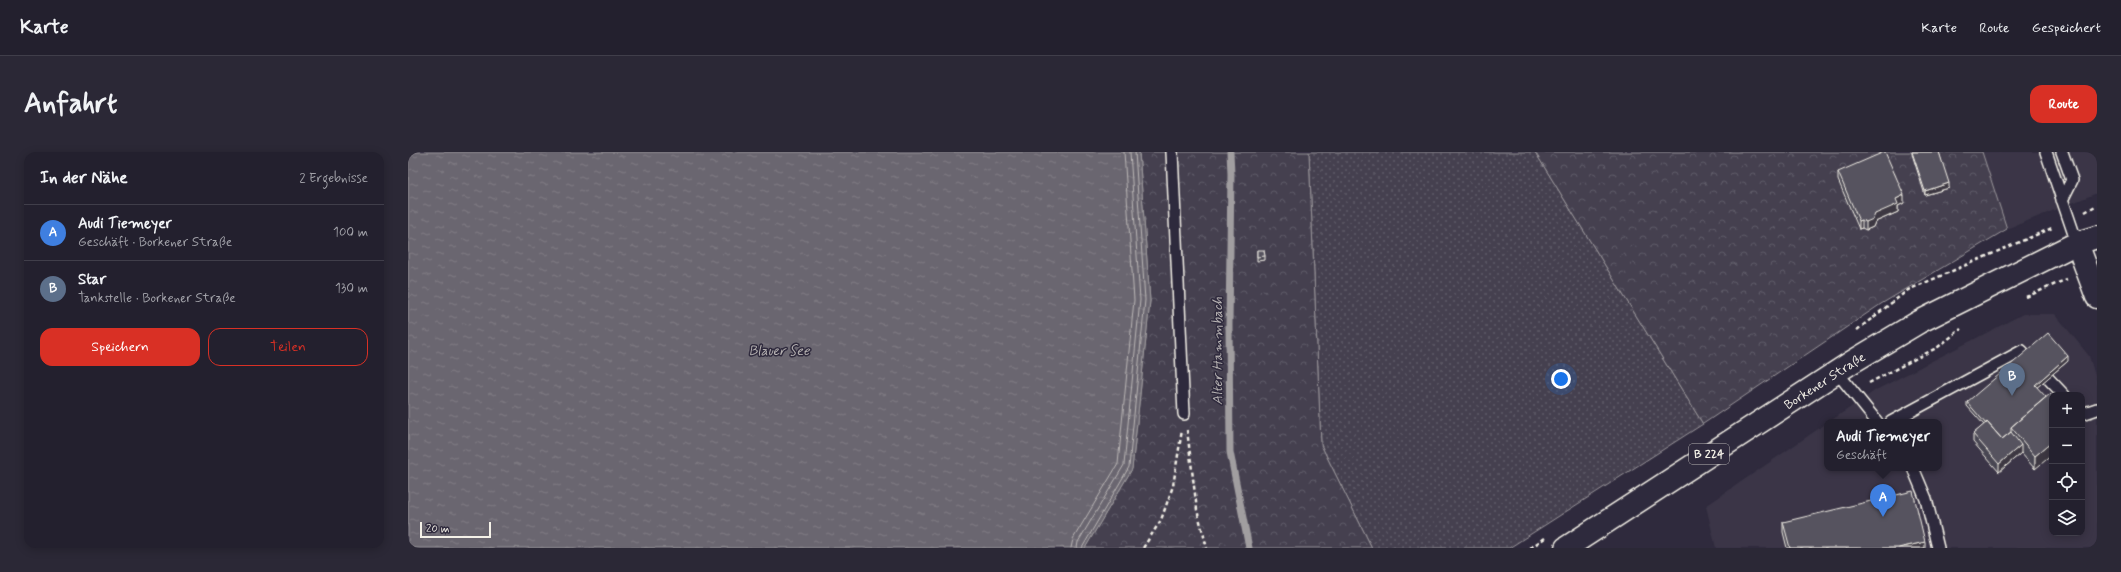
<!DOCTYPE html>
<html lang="de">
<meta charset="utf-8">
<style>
body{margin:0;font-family:Mynerve,sans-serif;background:#2b2836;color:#f1f3f6}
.controls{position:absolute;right:12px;bottom:12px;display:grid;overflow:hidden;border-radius:8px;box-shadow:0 2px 10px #0003}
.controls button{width:36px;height:36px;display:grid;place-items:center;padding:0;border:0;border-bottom:1px solid #403e4a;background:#23202e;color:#f1f3f6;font:20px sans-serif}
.scale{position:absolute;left:12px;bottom:10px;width:71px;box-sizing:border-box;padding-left:4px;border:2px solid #f4f1e8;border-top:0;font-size:11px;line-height:14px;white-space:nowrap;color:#f4f1e8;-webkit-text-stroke:3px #2f2a3d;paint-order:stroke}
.you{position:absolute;left:1153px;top:227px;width:14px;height:14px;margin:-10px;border:3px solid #fff;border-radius:50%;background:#1a73e8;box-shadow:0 0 0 6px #1a73e833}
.badge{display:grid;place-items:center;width:26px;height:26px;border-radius:50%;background:#d93025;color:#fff;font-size:13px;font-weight:700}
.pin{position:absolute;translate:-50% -33px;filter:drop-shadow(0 1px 2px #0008)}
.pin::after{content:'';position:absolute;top:21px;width:14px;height:12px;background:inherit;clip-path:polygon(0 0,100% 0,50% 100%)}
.popup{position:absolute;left:1416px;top:267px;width:118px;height:52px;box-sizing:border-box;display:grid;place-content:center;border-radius:8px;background:#23202e;filter:drop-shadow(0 1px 3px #0005);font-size:13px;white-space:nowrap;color:#a3a3aa}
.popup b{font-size:15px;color:#f1f3f6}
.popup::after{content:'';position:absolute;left:50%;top:100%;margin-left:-8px;border:8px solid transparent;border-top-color:#23202e}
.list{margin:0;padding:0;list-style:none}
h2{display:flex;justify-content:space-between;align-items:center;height:52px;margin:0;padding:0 16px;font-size:17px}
h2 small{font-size:13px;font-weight:400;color:#a3a3aa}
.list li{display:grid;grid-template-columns:26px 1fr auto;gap:12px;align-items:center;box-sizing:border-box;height:56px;padding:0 16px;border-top:1px solid #403e4a}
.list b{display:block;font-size:15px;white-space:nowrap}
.list p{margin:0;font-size:13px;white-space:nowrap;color:#a3a3aa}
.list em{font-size:13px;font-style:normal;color:#a3a3aa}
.actions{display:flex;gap:8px;padding:12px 16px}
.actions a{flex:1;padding:9px 0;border:1px solid #d93025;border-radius:12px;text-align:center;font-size:14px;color:#d93025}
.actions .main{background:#d93025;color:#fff}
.icon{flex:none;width:22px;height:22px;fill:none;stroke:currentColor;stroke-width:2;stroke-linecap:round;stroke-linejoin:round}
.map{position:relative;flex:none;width:1689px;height:396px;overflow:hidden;border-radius:12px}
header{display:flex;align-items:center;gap:24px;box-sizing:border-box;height:56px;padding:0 20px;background:#23202e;border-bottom:1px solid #403e4a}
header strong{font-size:19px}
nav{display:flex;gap:22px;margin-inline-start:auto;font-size:14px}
.intro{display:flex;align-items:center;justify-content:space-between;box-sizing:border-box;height:96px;padding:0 24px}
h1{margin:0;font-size:28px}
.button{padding:10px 18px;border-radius:12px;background:#d93025;color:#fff;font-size:14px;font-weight:700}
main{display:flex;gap:24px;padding:0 24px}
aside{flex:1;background:#23202e;border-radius:12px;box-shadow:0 2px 10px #0003}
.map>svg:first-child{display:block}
.built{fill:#3b3647;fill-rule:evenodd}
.grass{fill:url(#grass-dots);stroke:#9c989c}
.forest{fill:url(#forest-crowns);stroke:#9c989c}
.water{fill:url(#water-ripples);stroke:#a19ea0}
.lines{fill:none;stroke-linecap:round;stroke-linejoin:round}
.shore{stroke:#bdb9b8;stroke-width:1}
.stream{stroke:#a19ea0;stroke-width:7}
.service-casing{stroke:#f4f1e8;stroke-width:14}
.secondary-casing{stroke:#f4f1e8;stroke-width:25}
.primary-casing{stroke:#f4f1e8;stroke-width:25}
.path{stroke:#f4f1e8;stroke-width:2.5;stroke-dasharray:4 3;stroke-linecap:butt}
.service{stroke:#2f2a3d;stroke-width:11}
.secondary{stroke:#2f2a3d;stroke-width:22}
.primary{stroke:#2f2a3d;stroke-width:22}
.wall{fill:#4a4752;stroke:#f4f1e8}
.shaded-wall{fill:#3c3942;stroke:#f4f1e8}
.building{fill:#56525f;stroke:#f4f1e8}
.labels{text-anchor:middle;stroke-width:3;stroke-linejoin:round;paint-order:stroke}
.shield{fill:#2f2a3d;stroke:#b9b5b5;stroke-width:1}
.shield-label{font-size:12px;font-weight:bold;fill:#f4f1e8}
.street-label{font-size:13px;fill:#f4f1e8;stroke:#2f2a3d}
.water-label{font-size:14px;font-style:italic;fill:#b6b2b2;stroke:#2f2a3d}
</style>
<header>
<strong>Karte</strong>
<nav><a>Karte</a><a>Route</a><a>Gespeichert</a></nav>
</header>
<div class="intro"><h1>Anfahrt</h1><a class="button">Route</a></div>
<main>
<aside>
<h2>In der Nähe<small>2 Ergebnisse</small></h2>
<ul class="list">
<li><span class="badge" style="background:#3f7fe0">A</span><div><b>Audi Tiemeyer</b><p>Geschäft · Borkener Straße</p></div><em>100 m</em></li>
<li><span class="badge" style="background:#5c6f8a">B</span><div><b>Star</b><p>Tankstelle · Borkener Straße</p></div><em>130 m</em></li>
</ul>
<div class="actions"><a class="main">Speichern</a><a>Teilen</a></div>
</aside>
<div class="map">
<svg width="1689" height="396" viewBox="0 0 1689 396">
<defs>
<pattern id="grass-dots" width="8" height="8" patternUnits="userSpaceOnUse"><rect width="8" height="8" fill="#454050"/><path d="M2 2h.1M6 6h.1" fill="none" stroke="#605c69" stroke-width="1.8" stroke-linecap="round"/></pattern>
<pattern id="forest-crowns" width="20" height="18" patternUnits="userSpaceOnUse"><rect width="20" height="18" fill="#454050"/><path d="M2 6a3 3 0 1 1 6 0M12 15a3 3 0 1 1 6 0" fill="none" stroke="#605c69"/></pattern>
<pattern id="water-ripples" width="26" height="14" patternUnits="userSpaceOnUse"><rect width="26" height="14" fill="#6a6670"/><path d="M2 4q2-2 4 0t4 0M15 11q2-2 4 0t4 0" fill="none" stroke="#807c84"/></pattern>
</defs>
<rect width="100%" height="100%" fill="#2f2a3d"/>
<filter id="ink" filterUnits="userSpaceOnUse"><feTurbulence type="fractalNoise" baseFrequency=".025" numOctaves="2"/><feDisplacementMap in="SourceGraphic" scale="8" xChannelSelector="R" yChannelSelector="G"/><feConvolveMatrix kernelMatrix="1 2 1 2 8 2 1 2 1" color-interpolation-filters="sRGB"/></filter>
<g filter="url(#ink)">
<path class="built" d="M1574,0H1689V41L1599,77Z
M1615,162H1647L1681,204L1689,230V396H1308L1298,354L1419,271V316H1531V270H1421L1468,238ZM1644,243H1674V381H1644Z"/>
<path class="grass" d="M901,0H1127L1295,272L1101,396H964L913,293Z"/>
<path class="forest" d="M731,0H901L913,293L964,396H677L724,317L742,149Z
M1127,0H1574L1599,77L1473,152L1295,272Z"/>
<path class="water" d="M0,0H731L742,149L724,317L677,396H0Z"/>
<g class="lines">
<path class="shore" d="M663,396L665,387L710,312L726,148L716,0
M669,396L670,390L716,313L732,148L722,0
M674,396L721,315L737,148L727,0"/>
<path class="stream" d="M822,0L823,22L821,173L822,300L841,396"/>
<defs>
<path id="service" d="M764,0L776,262
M1638,0L1669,91
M1654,48L1664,28L1654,0
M1428,219L1469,270
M1674,262L1689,257
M1483,270L1614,199L1656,243
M1505,316L1518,347L1530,396"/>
<path id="secondary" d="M1669,91L1689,145"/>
<g id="primary">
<path id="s1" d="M1158,396L1444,210L1511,170L1669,91L1689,85"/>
</g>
</defs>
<use href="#service" class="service-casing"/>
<use href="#secondary" class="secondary-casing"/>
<use href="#primary" class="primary-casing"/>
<path class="path" d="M1677,60L1689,53
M1618,145L1659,127
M1449,178L1500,138L1644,76
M1461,231L1530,195L1553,177
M779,278L789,358L799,396
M735,396L753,368L765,334L774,278
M1122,396L1137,386"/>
<use href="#service" class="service"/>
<use href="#secondary" class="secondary"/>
<use href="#primary" class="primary"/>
</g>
<path class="wall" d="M1504,0H1531L1541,36L1517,43L1504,2Z
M1430,20L1496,51L1490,54V60L1467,70L1465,75L1458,78L1454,76L1451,77L1430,28Z
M849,98L857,104V108L849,109Z
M1660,209L1629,235L1627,317L1613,301L1591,320L1565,290V282L1576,273L1559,254V250Z
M1375,370L1517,396H1379L1375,380Z"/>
<path class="shaded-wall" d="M1541,31V36L1517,43V39Z
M1496,43V51L1490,54V60L1467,70L1465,75L1458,78V70L1467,62L1488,47Z
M1454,68V76L1451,77V69Z
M1660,204V209L1627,237V233Z
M1644,290V303L1627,317V304Z
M1613,293V301L1591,320V312Z
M1517,390V396H1490Z"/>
<path class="building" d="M1476,0H1477L1496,43L1488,47L1490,52L1467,62L1465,67L1458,70L1454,68L1451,69L1430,20Z
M1504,0H1531L1541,31L1517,39Z
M849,98H856L857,104L849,105Z
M1640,181L1660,204L1627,233L1638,245L1603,275V280L1594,287L1579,270L1578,272L1559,250Z
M1642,242L1644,244V290L1627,304L1603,275Z
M1579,270L1594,287L1603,280L1613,293L1591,312L1565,282Z
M1505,339L1517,390L1490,396H1382L1375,370Z"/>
</g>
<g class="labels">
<rect class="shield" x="1281" y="292" width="40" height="20" rx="3"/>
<g class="shield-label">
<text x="1301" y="306">B 224</text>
</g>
<g class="street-label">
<text dy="5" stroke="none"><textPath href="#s1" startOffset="308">Borkener Straße</textPath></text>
</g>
<g class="water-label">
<text x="371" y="203">Blauer See</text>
<text transform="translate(809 199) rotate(-90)" y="5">Alter Hammbach</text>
</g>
</g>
</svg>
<div class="controls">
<button>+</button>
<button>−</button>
<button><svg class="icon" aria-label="locate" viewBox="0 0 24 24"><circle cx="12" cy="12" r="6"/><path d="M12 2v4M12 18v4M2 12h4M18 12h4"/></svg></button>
<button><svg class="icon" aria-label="layers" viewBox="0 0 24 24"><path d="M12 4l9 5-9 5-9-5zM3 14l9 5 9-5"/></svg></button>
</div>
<div class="scale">20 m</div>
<div class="you"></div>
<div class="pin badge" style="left:1475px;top:365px;background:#3f7fe0">A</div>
<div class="popup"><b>Audi Tiemeyer</b>Geschäft</div>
<div class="pin badge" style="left:1604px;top:244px;background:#5c6f8a">B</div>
</div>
</main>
